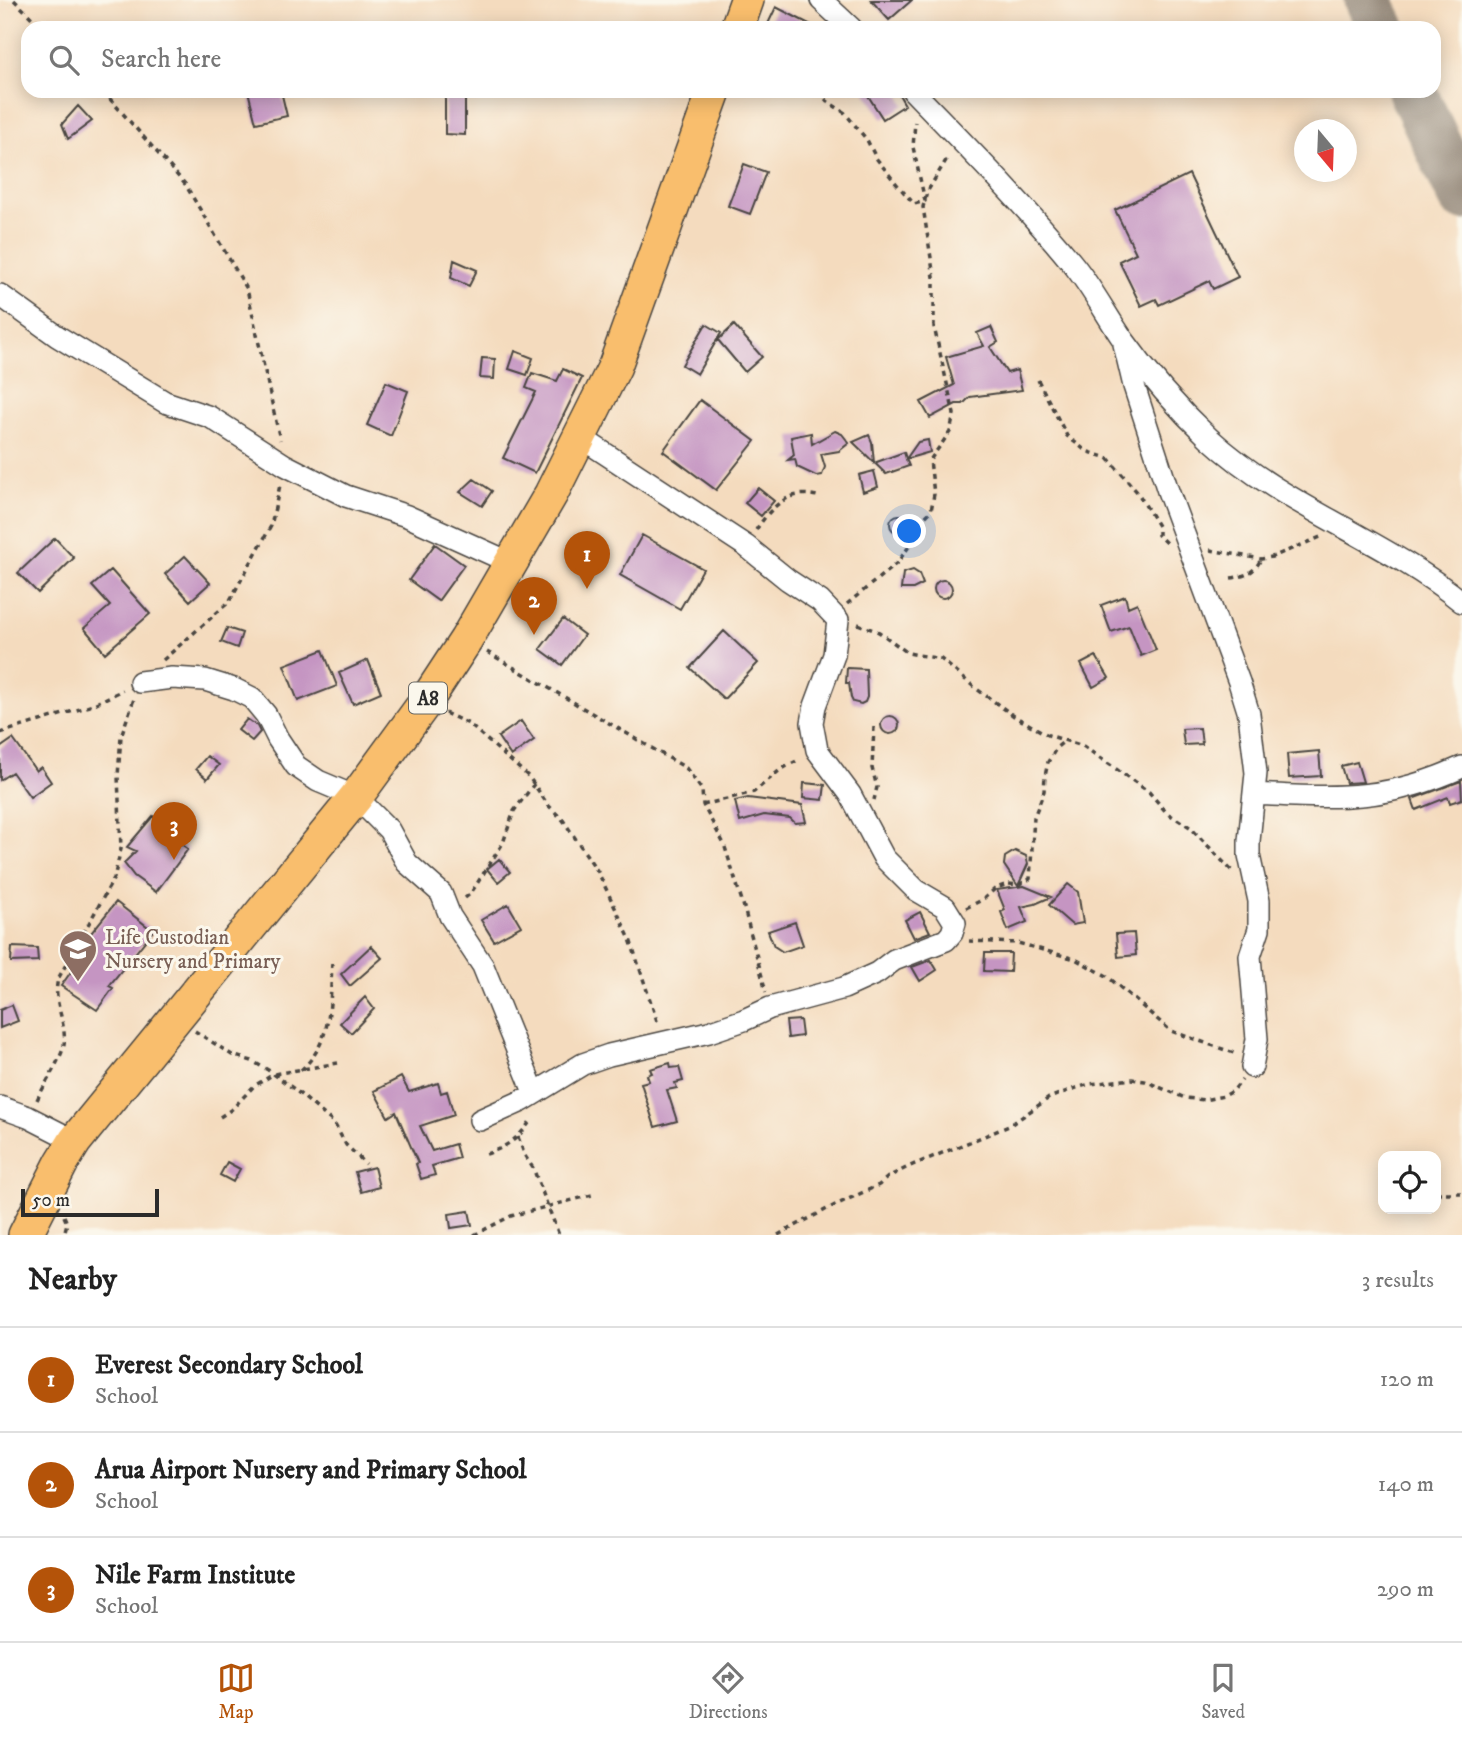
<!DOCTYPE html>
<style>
body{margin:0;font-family:"IM FELL DW Pica",serif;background:#f2f2f2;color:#222}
.controls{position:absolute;right:21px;bottom:21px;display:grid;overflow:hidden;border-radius:14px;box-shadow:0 4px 18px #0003}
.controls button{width:63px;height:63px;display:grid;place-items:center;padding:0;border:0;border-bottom:2px solid #e0e0e0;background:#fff;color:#222;font:35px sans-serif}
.compass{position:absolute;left:1294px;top:119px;width:63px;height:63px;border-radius:50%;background:#fff;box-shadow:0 4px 18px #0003;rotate:161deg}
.scale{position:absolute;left:21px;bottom:18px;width:138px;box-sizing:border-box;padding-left:7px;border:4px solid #2b2b2b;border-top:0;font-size:19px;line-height:24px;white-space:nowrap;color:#2b2b2b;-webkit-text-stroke:5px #fbf7ec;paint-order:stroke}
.you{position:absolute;left:910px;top:532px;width:24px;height:24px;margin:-18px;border:5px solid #fff;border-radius:50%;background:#1a73e8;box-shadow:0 0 0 10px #1a73e833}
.badge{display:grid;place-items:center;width:46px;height:46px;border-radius:50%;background:#b45309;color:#fff;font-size:23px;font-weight:700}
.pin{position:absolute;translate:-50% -58px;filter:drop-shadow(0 2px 4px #0008)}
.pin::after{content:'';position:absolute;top:37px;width:24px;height:21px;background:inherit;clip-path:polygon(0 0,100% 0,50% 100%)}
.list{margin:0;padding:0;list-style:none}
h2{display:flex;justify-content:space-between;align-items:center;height:91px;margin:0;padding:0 28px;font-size:30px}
h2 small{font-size:23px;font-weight:400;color:#767676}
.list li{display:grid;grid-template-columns:46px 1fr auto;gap:21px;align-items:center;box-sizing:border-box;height:105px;padding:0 28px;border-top:2px solid #e0e0e0}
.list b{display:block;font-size:26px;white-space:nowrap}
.list p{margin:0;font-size:23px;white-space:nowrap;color:#767676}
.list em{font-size:23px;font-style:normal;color:#767676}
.icon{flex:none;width:38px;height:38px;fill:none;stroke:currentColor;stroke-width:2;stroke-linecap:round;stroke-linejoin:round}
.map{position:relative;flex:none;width:1462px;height:1235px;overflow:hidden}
.search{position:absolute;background:#fff;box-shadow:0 4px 18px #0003;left:21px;right:21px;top:21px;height:77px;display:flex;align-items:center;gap:18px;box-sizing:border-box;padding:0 24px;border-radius:21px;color:#767676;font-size:26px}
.sheet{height:406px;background:#fff}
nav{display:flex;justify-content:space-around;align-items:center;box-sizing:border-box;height:98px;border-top:2px solid #e0e0e0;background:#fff;font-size:19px;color:#767676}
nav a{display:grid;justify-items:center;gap:4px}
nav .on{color:#b45309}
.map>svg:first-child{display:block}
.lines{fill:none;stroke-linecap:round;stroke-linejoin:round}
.taxiway{stroke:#908374;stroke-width:49}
.building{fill:#c595c2}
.minor-casing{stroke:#494541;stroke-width:24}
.primary-casing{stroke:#494541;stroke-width:36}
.path{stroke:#494541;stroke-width:3.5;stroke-dasharray:5 5;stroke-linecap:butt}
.minor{stroke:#fff;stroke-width:21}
.primary{stroke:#f9be6d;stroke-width:33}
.labels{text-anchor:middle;stroke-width:6;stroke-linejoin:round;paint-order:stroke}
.shield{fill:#fbf7ec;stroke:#696865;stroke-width:2}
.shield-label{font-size:19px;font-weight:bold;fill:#2b2b2b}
.education-label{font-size:21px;fill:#785e54;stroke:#fbf7ec;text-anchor:start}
</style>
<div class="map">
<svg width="1462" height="1235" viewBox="0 0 1462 1235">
<rect width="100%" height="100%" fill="#fbf7ec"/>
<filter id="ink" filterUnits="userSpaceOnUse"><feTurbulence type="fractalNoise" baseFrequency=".0143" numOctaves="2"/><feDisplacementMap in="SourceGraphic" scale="14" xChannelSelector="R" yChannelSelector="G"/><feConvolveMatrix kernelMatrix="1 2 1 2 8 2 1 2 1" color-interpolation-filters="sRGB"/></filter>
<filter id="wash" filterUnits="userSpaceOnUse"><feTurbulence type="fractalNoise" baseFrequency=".00686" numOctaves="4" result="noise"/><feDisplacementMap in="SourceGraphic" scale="28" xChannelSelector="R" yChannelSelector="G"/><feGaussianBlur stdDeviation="1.57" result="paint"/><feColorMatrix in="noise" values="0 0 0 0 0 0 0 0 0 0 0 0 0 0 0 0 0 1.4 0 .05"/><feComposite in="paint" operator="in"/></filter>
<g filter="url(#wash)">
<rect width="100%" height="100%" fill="#f4dbbe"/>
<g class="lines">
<path class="taxiway" d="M1368,0L1381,28
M1412,91L1462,196"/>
</g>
<g id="blocks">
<path class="building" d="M871,0H912L889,20Z
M776,7L817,28H766Z
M248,91H281L287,116L256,123Z
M865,91H897L905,105L883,119Z
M445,95H465V135L445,134Z
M78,106L92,121L68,139L62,124Z
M744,164L766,172L750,214L728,206Z
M1189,174L1238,277L1213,289L1209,281L1159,305L1156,299L1141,306L1119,261L1136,253L1115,210Z
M454,260L477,270L469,286L451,278Z
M706,324L721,333L697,374L682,365Z
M734,325L762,357L745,372L718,340Z
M991,327L998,342L990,347L1007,373L1017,370L1022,390L970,397L963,404H956L930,418L921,402L954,385L946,357L984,346L977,333Z
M515,351L533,358L527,375L509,369Z
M482,358L495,359L494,379L480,378Z
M563,369L582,378L535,473L503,458L536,392L526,388L532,373L557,381Z
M386,382L408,391L391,436L367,425Z
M700,400L755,441L716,490L663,451Z
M835,431L842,434L849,443L839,451L821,454L825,467L822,475L816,476L797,467L795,459L788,460L794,455L791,437L811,433L812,444Z
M869,435L872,442L874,463L904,452L906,459L918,442L928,440L930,452L906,459L909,466L886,474L853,442Z
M874,471L878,487L863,492L859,475Z
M474,479L492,491L482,506L460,492Z
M758,488L774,501L761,516L745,503Z
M890 524a9 9 0 1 1 18 0a9 9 0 1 1-18 0Z
M642,535L703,569L680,609L620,575Z
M55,538L74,558L38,593L18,573Z
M435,544L464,565L438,601L409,580Z
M185,556L210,583L190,601L165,574Z
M111,570L150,614L105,653L84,628L110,606L92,586Z
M913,570L919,574L923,584L913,589H901L903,573Z
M934 589a9 9 0 1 1 18 0a9 9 0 1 1-18 0Z
M1125,596L1128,607L1137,603L1156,650L1141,656L1129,626L1111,632L1101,605Z
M563,619L584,635L562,665L540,649Z
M227,628L242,633L237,648L221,642Z
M724,631L758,663L724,699L690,668Z
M323,650L337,686L298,701L284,665Z
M1096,656L1109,678L1093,687L1081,664Z
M368,660L381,692L353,704L339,673Z
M847,668L866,669L867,697L865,702L861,704L853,702L851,698L849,683H846Z
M881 725a9 9 0 1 1 18 0a9 9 0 1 1-18 0Z
M247,719L257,726L260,732L252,741L238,730Z
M521,721L534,740L511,756L498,737Z
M1200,728L1202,744L1184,745L1182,729Z
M13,739L36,771L41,767L51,782L30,797L12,772L0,780V748Z
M1319,751L1321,776L1289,778L1287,754Z
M207,756L219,765L207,779L196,769Z
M1357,762L1363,782L1346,783L1341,766Z
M1461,781L1462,799L1450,803L1448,797L1416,810L1412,799Z
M804,783L825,785L823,800L803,798Z
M748,798L802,805L806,822L795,823L790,818L764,815L740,822L735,801Z
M153,816L166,828L163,831L188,849L156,892L134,876L124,863L136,851L127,847Z
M1015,851L1026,856L1028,864L1018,886L1004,865L1005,857Z
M499,859L510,872L498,882L487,869Z
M1068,884L1078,892L1083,923L1072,925L1049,905Z
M1024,886L1051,897L1035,904L1021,907L1027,922L1008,930L1001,912L1005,910L997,890Z
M116,902L153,931L109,986L113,988L97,1010L61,986L92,942L87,938Z
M508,904L521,926L494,941L481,920Z
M920,912L930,932L914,938L905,920Z
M795,922L803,945L783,952L774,946L768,931Z
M1134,933L1136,955L1118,957L1116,934Z
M371,946L382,958L350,986L341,974Z
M12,947L37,948L38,961L11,962Z
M985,953H1011L1010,972L984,971Z
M931,960L937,970L920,981L912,967Z
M365,997L374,1009L351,1033L340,1023Z
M12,1005L18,1021L0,1028V1010Z
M800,1020L802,1036L788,1038L786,1021Z
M670,1063L671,1068L679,1067L683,1081L675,1083L677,1088L667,1090L677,1121L655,1127L641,1083L649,1081L647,1075L652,1073L650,1069Z
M401,1077L409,1092L438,1083L441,1093L447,1091L454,1115L420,1126L432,1151L455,1144L459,1158L432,1166L435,1175L421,1179L416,1164L418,1163L396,1112L388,1117L374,1091Z
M227,1162L240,1169L233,1182L220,1175Z
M374,1167L379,1187L361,1192L355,1172Z
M469,1211L472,1225L451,1228L449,1214Z"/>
</g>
</g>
<g filter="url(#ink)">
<use href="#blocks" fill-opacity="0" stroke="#494541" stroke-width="2"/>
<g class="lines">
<defs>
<path id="minor" d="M821,0L851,28
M913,91C967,147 1023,203 1072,263C1091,286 1105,313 1122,338C1147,373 1177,408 1209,438C1284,507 1383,538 1462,602
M0,295L57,336L165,402L210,417L285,465L346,496L407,516L511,563
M1124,344L1134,386L1168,491L1239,682L1249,714L1256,773L1249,841V855L1259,901V929L1250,956L1257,1039L1252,1067
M140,682L172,678L205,680L234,689L252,698L266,715L278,739L296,766L318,781L356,797L389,830L407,863L441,893L450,916L483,966L534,1092
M1254,794C1336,798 1385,802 1462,767
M0,1107L28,1117L75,1141
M480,1120L522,1101L583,1064L609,1055L709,1032L744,1020L770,1008L844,988L877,973L894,960L946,940L952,933L955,923L945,907L916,890L884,858L850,794L817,750L812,723L815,706L834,655L838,620L820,601L788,580L746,546L580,437"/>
<path id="primary" d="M737,28L747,0
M25,1235L62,1162L75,1141L356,797L424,704L466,640L551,494L615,366L714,91"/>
</defs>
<use href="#minor" class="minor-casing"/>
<use href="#primary" class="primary-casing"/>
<path class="path" d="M14,0L42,28
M103,91L185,184L247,289L280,440
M819,91L827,101L845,113L867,140L876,158L895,182L914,204L925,201L913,147L915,122
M1038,380L1067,436L1086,451L1108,458L1138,493L1158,526V535L1166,543
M756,530C771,507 788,489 817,496
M1210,550L1261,559L1272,557L1323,536
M1231,578C1246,576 1254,573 1261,559
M847,604L897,563L916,537L923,519L931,511L934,494L930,460L950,432L954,414L934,327V277L923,207L927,192L948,157
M858,624L879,632L908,653L941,659L974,687L1014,716L1048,735L1083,746L1149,792L1167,813L1190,827L1232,871
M487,652L686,768L702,790L703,805L724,844L743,904L766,992
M163,660L229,602L271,526L280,485
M445,713L469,724L529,777L548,805L563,820L598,872L630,939L658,1024
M874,727L872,768L877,787L874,800
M0,733L90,706L123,690
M703,805L754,792L780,770L800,759
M465,898L471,893L503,843L514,811L534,784
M966,908L982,900L996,888L1008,884L1018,885L1030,879L1034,817L1044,791L1045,776L1048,762L1057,747L1066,740
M969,941L1018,943L1075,959L1107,976L1171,1031L1234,1053
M195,1031L232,1055L252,1061L268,1070L294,1089L334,1123L346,1145L366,1164
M301,1070C333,1041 330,1002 332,961
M37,1100C43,1087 62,1057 64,1045C67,1022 52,1001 58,979L114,878L121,849L118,776L121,736L134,699
M220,1117L232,1109L254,1086L274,1074L338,1063
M518,1137L525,1156L533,1168L559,1235
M486,1154C507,1147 521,1137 532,1118
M1436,1193H1462
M64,1216L67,1223L64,1235
M474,1235L511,1216L592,1195
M778,1235L831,1207L879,1185L888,1177L910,1166L1009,1126L1049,1098L1073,1089L1090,1084L1132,1079L1145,1081L1185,1098L1204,1100L1224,1096L1233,1091L1242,1080"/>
<use href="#minor" class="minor"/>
<use href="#primary" class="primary"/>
</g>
</g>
<defs>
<symbol id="school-pin" viewBox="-11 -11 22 30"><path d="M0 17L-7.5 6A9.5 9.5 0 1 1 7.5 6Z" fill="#8d6e63" stroke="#fbf7ec"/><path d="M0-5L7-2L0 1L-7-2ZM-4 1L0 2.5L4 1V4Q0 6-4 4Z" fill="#fff"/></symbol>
</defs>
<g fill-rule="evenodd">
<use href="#school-pin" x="56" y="927" width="44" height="60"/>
</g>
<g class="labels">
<rect class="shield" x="409" y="682.5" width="38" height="31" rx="5"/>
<g class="shield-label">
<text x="428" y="705">A8</text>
</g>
<g class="education-label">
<text x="105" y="944">Life Custodian<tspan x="105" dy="24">Nursery and Primary</tspan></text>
</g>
</g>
</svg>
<div class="controls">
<button><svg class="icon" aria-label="locate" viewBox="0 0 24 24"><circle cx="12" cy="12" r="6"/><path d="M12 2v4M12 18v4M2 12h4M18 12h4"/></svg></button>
</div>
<svg class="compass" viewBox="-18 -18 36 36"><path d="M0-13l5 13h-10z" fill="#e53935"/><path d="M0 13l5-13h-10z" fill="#767676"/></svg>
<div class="scale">50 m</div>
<div class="you"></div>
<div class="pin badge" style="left:587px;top:589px">1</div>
<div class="pin badge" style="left:534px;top:635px">2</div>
<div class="pin badge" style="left:174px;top:860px">3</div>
<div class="search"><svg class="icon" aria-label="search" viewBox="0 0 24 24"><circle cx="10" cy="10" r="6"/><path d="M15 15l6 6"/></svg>Search here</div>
</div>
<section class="sheet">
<h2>Nearby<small>3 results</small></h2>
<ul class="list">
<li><span class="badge">1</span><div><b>Everest Secondary School</b><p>School</p></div><em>120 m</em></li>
<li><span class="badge">2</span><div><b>Arua Airport Nursery and Primary School</b><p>School</p></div><em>140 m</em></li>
<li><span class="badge">3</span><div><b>Nile Farm Institute</b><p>School</p></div><em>290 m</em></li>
</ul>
</section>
<nav>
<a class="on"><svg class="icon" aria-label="map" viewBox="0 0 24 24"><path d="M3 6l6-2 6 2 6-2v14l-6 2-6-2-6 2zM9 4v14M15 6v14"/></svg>Map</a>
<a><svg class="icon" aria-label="directions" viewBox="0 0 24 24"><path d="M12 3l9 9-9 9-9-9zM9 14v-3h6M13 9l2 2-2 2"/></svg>Directions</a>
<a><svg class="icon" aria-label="saved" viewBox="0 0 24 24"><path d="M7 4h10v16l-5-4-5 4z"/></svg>Saved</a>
</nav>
